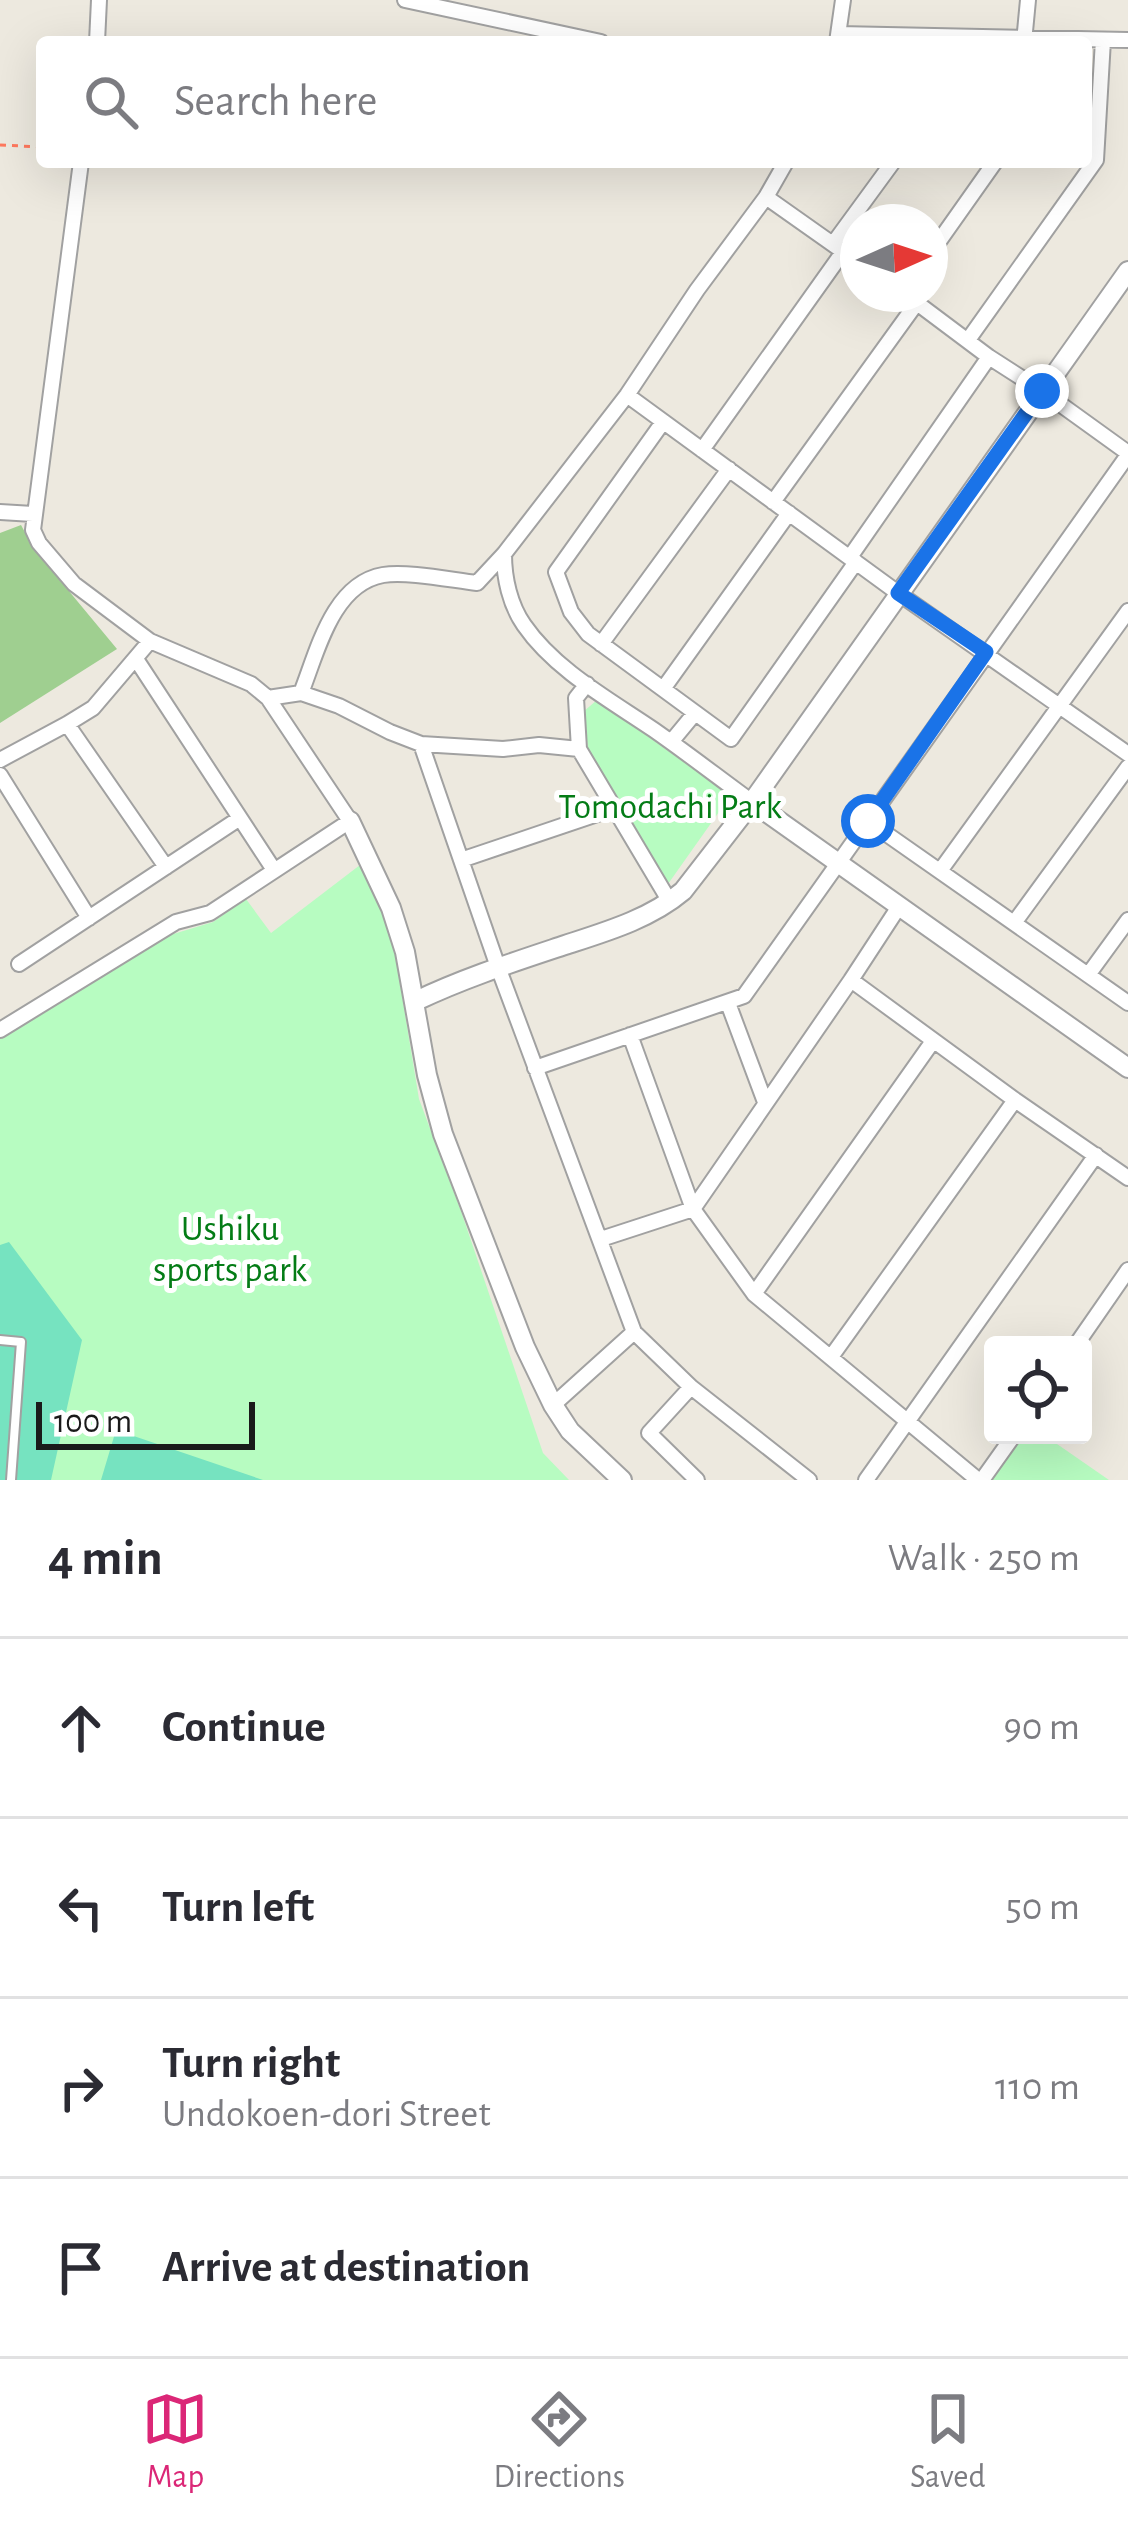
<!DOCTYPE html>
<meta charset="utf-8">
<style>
body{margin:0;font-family:"Alegreya Sans",sans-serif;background:#f2f2f3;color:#2b2b33}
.controls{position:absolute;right:36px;bottom:36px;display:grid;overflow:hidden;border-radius:12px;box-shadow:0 12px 48px #0002}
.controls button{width:108px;height:108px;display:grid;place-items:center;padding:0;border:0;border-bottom:3px solid #e1e1e2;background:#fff;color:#2b2b33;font:60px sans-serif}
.compass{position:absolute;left:840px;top:204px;width:108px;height:108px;border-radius:50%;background:#fff;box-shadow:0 12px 48px #0002;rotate:87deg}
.scale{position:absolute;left:36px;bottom:30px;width:219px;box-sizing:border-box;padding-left:12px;border:6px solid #1a1a1a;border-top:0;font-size:33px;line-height:42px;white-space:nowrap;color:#1a1a1a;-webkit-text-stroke:9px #fff;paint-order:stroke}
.stop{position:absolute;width:36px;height:36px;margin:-27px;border:9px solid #1a73e8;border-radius:50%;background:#fff}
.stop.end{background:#1a73e8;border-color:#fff;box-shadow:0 3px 12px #0008}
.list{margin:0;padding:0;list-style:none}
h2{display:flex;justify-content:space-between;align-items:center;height:156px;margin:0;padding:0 48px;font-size:51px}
h2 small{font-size:39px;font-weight:400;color:#7c7c81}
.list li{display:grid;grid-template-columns:78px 1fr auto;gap:36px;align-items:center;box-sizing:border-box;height:180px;padding:0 48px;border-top:3px solid #e1e1e2}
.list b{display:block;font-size:45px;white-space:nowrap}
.list p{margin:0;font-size:39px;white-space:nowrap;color:#7c7c81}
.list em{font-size:39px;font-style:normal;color:#7c7c81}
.icon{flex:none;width:66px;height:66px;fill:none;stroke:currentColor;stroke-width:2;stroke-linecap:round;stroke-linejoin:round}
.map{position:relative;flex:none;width:1128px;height:1480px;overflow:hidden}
.search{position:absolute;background:#fff;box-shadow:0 12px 48px #0002;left:36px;right:36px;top:36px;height:132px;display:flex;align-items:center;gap:30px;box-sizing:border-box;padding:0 42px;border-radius:12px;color:#7c7c81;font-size:45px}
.sheet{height:876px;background:#fff}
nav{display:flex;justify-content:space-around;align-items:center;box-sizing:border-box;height:168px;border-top:3px solid #e1e1e2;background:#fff;font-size:33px;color:#7c7c81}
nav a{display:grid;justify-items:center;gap:6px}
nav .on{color:#db2777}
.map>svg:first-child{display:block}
.forest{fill:#9fcf90}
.park{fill:#b7fcc1}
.pitch{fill:#76e3c0}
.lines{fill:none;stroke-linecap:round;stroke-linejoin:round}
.service-casing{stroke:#a1a1a1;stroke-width:12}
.minor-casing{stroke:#a1a1a1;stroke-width:18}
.tertiary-casing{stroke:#a1a1a1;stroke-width:22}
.path{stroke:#ff795e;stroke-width:3;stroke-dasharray:6 6;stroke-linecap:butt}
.service{stroke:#fff;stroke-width:8}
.minor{stroke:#fff;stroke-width:14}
.tertiary{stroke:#fff;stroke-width:18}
.route{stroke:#1a73e8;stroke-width:15}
.labels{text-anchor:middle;stroke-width:10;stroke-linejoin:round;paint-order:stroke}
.park-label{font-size:36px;fill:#047c16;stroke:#fff}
</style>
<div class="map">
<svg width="1128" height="1480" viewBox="0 0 1128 1480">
<rect width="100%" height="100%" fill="#ede9df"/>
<path class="forest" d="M21,525L34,549L117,649L0,723V533Z"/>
<path class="park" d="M597,700L723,790L726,802L668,884L588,748L583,712Z
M360,865L379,903L393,941L419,1099L462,1214L543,1453L569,1480H0V1038L170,935L213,922L246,899L271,933Z
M1020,1435H1044L1109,1480H988Z"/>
<path class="pitch" d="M9,1242L82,1340L51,1480H0V1245Z
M116,1430L263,1480H101Z"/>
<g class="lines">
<defs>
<path id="service" d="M0,1340L21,1342L11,1480"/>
<path id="minor" d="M405,0L601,42
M839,34L1128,40
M97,42L99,0
M837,42L843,0
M1024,42L1028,0
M766,197L858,262
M833,244L893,162
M930,254L995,162
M905,294L989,357L1042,391L1128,453
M968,340L1096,160L1103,40
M627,395L898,593L1128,754
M663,422L556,572L571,612L588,634L731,739L856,562
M702,450L843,252
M773,502L916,304
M0,512L33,514
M504,554C504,578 510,605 524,625C555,670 610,700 654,730C687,753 719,778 752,802
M850,557L989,357
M601,644L729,469
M136,659L274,870
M587,684L576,698L579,749L670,902
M663,689L789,513
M301,693L339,706L390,732L421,744L503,749L539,745L579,749
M268,698L301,693C317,653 332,584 383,575C407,571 451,580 477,583L504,554L627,395L697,290L766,197L786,162
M67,724L166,867
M671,742L695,713
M421,744L498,967L634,1332L691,1387L809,1480
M0,760L67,724L93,708L150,641
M0,775L89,918
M868,821L1128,1003
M461,860L615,808
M940,871L1128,611
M1014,923L1128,767
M19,964L240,818
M1088,975L1128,920
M851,980L1015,1100L1128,1178
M728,1003L765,1102
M0,1030L176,922L210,913L350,821L268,698L251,684L150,641L74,584L39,543L33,530L81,162
M630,1035L693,1209L754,1294L978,1480
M535,1068L744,996L1128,455
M601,1239L693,1209L851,980L900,905
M754,1294L933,1041
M1076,1345L1128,1270
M831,1357L1015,1100
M691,1387L649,1433L697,1480
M553,1405L634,1332
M866,1480L1096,1155
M982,1480L1014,1435"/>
<path id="tertiary" d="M752,802L1128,1068
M350,821L391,908L405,952L427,1075L443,1134L525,1347L553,1405L570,1431L622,1480
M416,1001C464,978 514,962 565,945C605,932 650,919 683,891L752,802L1128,271"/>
</defs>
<use href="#service" class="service-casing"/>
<use href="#minor" class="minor-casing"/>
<use href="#tertiary" class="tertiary-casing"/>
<path class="path" d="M0,145L42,147"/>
<use href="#service" class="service"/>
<use href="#minor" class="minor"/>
<use href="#tertiary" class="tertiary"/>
</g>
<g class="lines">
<path class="route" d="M868,821L986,652L898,593L1042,391"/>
</g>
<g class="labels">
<g class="park-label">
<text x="670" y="818">Tomodachi Park</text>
<text x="230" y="1240">Ushiku<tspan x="230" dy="41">sports park</tspan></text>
</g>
</g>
</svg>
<div class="controls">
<button><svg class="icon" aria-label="locate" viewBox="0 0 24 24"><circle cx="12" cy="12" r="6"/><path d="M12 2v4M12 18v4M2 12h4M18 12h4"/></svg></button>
</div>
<svg class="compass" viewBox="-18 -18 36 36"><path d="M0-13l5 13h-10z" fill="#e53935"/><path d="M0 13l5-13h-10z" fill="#7c7c81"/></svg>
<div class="scale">100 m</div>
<div class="stop" style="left:868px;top:821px"></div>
<div class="stop end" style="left:1042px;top:391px"></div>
<div class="search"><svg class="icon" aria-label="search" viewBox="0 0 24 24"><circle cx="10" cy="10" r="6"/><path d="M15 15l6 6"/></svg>Search here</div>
</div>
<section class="sheet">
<h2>4 min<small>Walk · 250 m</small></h2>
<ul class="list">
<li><svg class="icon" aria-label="ahead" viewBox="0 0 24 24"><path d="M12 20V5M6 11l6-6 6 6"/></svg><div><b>Continue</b></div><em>90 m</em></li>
<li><svg class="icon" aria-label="left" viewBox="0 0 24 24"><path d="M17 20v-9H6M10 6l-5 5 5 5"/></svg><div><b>Turn left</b></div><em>50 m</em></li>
<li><svg class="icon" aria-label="right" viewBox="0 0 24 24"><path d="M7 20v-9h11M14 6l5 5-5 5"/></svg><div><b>Turn right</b><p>Undokoen-dori Street</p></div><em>110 m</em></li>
<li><svg class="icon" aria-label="arrive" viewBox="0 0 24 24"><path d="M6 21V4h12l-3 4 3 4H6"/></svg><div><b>Arrive at destination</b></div></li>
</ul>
</section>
<nav>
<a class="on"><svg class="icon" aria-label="map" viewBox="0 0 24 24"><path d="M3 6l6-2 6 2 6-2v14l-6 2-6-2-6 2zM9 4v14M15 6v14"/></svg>Map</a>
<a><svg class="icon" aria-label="directions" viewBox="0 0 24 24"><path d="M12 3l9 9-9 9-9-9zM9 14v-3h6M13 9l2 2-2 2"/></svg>Directions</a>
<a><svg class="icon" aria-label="saved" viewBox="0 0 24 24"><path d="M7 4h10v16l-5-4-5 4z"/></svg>Saved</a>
</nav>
